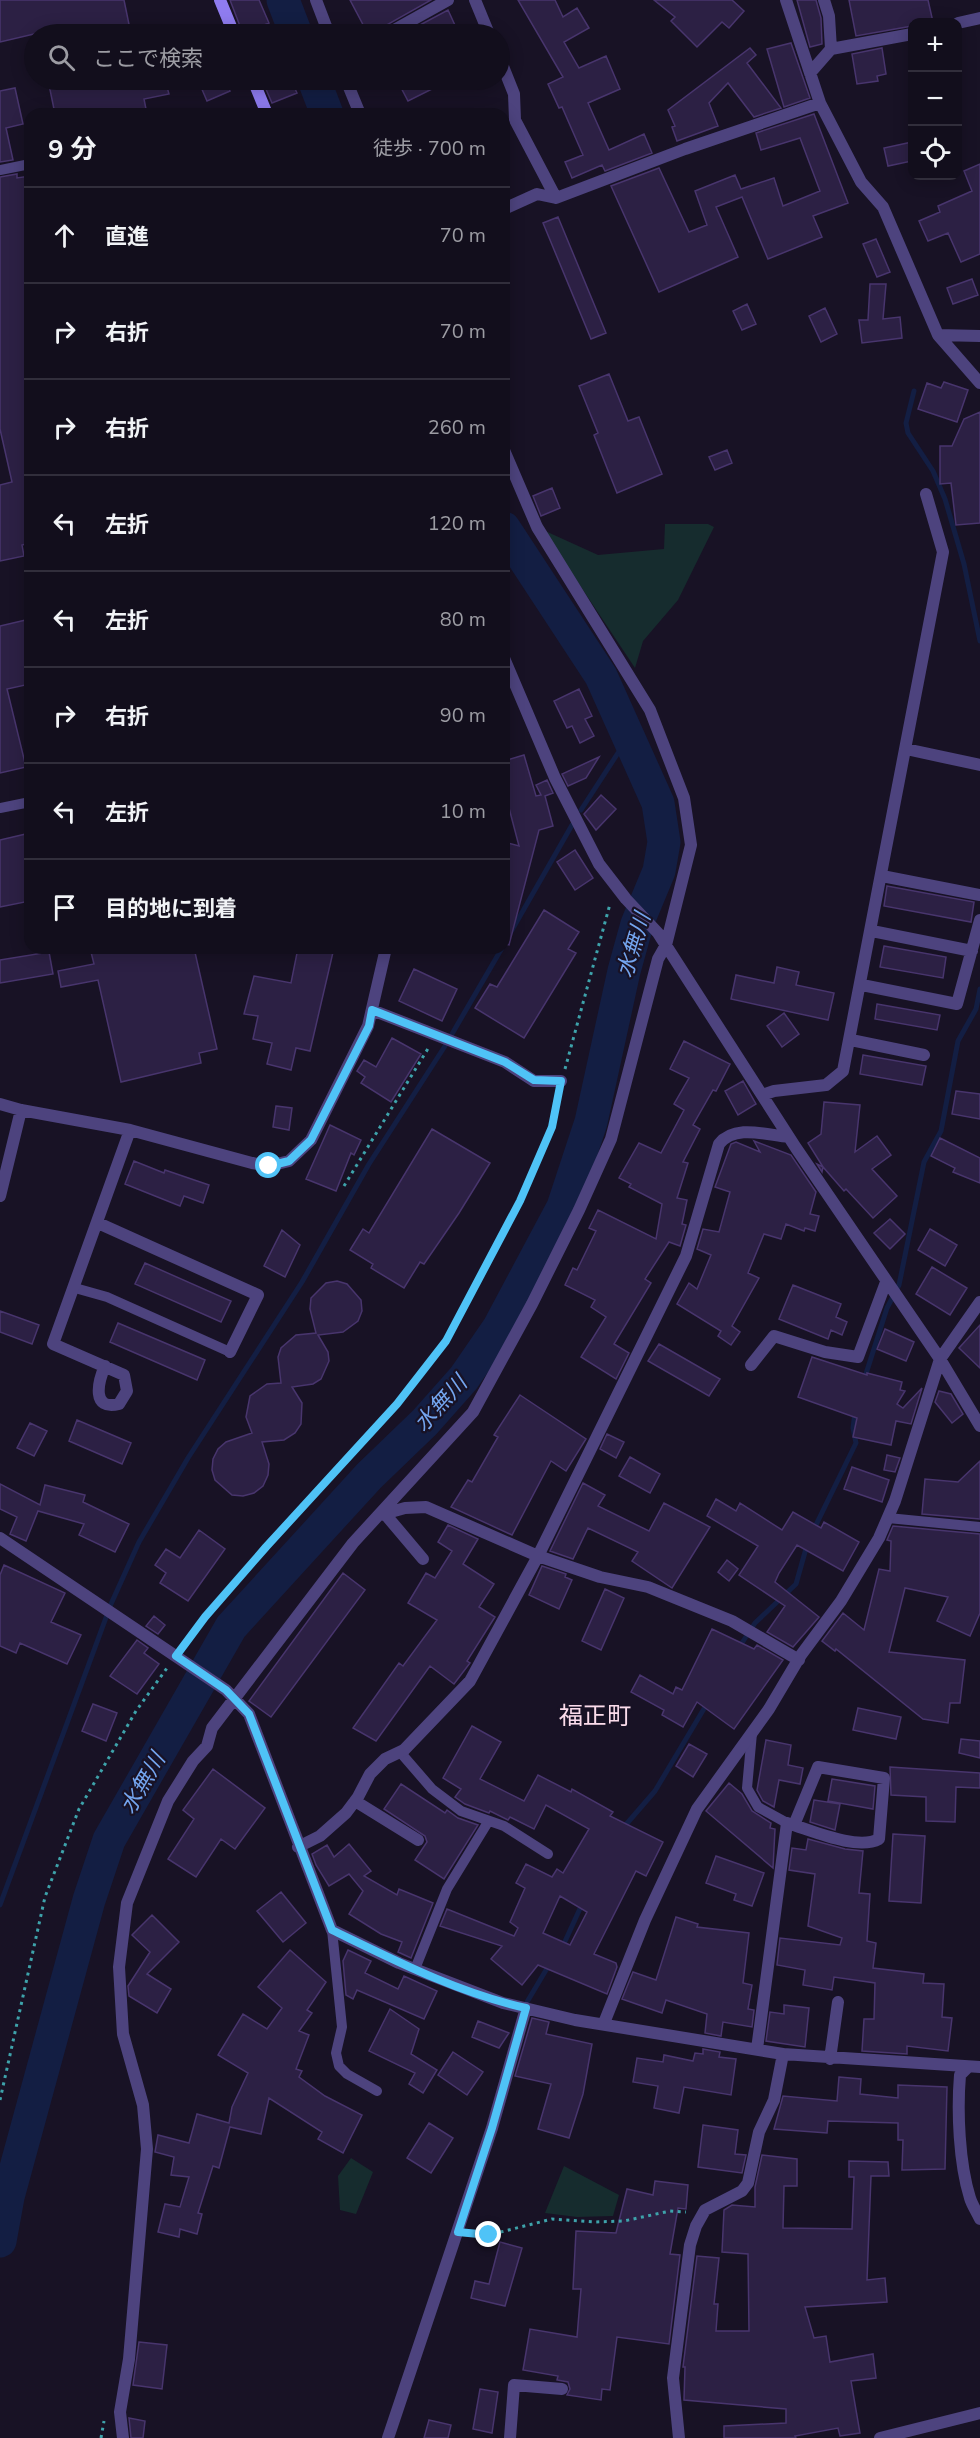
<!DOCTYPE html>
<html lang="ja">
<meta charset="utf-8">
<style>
body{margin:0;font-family:"Nunito Sans","Noto Sans JP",sans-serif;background:#1b1725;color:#f1f3f6}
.controls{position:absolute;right:18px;top:18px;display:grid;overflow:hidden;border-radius:12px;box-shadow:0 3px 15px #0003}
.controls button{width:54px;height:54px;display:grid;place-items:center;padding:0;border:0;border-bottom:2px solid #312e3b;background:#120e1c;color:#f1f3f6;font:30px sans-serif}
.stop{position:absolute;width:18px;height:18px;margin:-14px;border:4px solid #4fc3f7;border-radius:50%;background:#fff}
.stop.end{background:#4fc3f7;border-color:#fff;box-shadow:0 2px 6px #0008}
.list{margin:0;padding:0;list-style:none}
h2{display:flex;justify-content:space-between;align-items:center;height:78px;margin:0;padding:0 24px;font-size:26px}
h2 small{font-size:20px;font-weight:400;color:#9c9ca3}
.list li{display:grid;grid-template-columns:39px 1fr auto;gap:18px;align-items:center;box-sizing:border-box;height:96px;padding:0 24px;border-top:2px solid #312e3b}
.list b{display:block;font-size:22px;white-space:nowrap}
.list em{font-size:20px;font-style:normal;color:#9c9ca3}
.icon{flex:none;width:33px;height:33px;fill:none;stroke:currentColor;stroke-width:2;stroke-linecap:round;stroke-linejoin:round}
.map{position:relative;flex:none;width:980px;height:2438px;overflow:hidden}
.search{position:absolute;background:#120e1c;box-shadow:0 3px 15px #0003;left:24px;top:24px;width:486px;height:66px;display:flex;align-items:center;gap:15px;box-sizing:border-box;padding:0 21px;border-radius:33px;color:#9c9ca3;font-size:22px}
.panel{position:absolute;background:#120e1c;box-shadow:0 3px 15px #0003;left:24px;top:108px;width:486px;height:846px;border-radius:18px}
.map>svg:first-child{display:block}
.green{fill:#162c2e}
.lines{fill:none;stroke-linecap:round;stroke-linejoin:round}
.stream{stroke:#131e43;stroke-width:5}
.river{stroke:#131e43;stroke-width:33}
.building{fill:#2c2044;stroke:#48356d;stroke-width:1.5;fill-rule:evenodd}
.path{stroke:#3ea3ab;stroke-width:3;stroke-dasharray:3 4.5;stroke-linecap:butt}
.lane{stroke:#4d437e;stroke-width:10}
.street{stroke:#4d437e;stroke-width:12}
.secondary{stroke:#8f7cf0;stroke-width:12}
.route{stroke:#4fc3f7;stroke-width:8}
.labels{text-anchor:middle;stroke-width:4.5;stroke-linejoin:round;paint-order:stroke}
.water-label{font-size:22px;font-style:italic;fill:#74a5ef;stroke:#181225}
.quarter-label{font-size:24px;fill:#fbdceb;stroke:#181225}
</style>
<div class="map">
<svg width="980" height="2438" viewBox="0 0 980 2438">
<rect width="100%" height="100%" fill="#181225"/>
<path class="green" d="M665,524H708L714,527L678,600L643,641L635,668L543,530L598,555L664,549Z
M351,2158L373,2172L356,2214L340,2210L338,2176Z
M564,2166L619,2195L613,2216L577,2217L545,2213Z"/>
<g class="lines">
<path class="stream" d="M914,391L906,423L908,433L933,471L945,499L964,564L980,641
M581,810L629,736
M504,944L572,825
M864,1380L887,1308L899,1285L924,1162L941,1131L958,1041L976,1009L980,989
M813,1531L856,1443L853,1428L855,1412
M738,1649L755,1623L796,1584L807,1545
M623,1828L655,1791L708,1702
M0,1905L111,1604L139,1542L188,1458L302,1282L369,1164L445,1046L502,948
M562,1948L583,1902
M527,2002L549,1965"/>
<path class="river" d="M283,0L296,34
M314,80L327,114
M0,2241L8,2197L89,1900L109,1840L231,1627L369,1476L425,1422L464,1378L499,1327L563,1207L591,1122L624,971L637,924L659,871L664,842L658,803L601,676L504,528"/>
</g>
<path class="building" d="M0,0H124L131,34H34L0,42Z
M230,0H259L269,23L257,28L260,34H243Z
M350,0H431L383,27L379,34H368Z
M518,0H555L563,17L577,8L589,28L564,42L579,68L606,56L620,89L588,103L609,150L644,134L652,153L605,171L602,165L572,178L565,162L583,155L562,107L559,108L548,84L563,77Z
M654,0H732L744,11L729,28L722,22L697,47L671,21L675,17Z
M797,0H816L821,18L822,44L810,47Z
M849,0H928L933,22H912V26L856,36Z
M448,10L459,34H403Z
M791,43L810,98L784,107L767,49Z
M750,48L756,55L747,63L781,108L754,117L728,83L709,103L718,126L677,141L672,127L675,126L668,110Z
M882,48L886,74L877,76L878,81L857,84L852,54Z
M48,80H165L169,94L144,99L147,114H55Z
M198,80H225L230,91L207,101Z
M262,80H291L297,93L272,103Z
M397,80H450L408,101Z
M15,88L23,124L6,128L13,160L0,162V91Z
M814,114L848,203L813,216L822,237L768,259L742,197L716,207L738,257L659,292L611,186L659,168L689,232L707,225L695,191L735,175L741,189L774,178L783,206L820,191L800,138L761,150L756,133Z
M912,142V161L888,166L884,148Z
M980,164V254L961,262L948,233L928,241L919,221L940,212L938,206L972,191L964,171Z
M17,174V178L30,176V543L22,545L24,556L0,561V485L12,482L0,429V177Z
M558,217L606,333L591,339L543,223Z
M876,239L890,272L877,277L863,244Z
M972,279L978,295L953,304L947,288Z
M870,284H886L883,319L900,317L902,338L862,343L859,320H868Z
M747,304L756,324L742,330L733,311Z
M825,308L837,334L821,342L809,316Z
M609,374L628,421L639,417L662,474L617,493L594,435L598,433L579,386Z
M944,382L968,390L957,422L918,409L927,383L941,388Z
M980,412V523L956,525L951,483L940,484V446H952L964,419Z
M727,450L732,463L715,470L709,457Z
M552,488L560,508L541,516L533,496Z
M30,619V684L7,689L26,767L0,773V626Z
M579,689L592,716L585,719L594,736L580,743L572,726L567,728L554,701Z
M524,755L536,796L541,795L536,785L547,780L553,793L545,796L553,826L539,830L509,945L504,944V859L508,843L519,846L504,789V761Z
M599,757L586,778L568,786L562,774Z
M601,795L616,809L596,830L584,814Z
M30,833V901L0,907V840Z
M575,850L593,878L575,890L557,862Z
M887,886L974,902L971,922L884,906Z
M544,910L579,932L568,949L576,953L524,1038L475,1008L490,984L497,987Z
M884,946L946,957L943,978L880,967Z
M90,948H194L217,1049L199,1053L201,1063L121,1082L98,980L61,987L58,971L94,964Z
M298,948H334L310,1051L296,1048L291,1070L267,1064L272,1043L253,1039L258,1016L244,1014L254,976L291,983Z
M49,952L53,974L0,983V960Z
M777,967L799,972L796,985L834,993L828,1020L731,999L736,975L774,983Z
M414,969L457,989L442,1021L399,1001Z
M877,1004L940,1015L937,1030L875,1019Z
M784,1013L799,1034L782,1047L767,1026Z
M392,1038L421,1054L391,1102L361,1083L365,1077L357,1071L364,1060L376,1067Z
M684,1041L730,1064L716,1091L713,1090L693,1125L700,1129L683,1162L688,1163L677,1198L687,1200L682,1224L686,1225L680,1246L669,1242L645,1279L651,1283L614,1344L629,1353L616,1379L581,1357L606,1317L591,1307L595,1300L565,1285L573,1268L577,1270L596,1231L589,1228L598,1210L656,1239L662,1204L629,1187L631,1184L619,1178L639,1143L661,1153L684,1110L674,1104L689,1078L670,1069Z
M863,1055L926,1066L922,1085L860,1074Z
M743,1081L756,1104L738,1115L725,1091Z
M956,1091L980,1094V1119L952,1114Z
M824,1102L860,1105L855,1152L877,1136L891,1155L872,1169L897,1196L873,1218L846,1189L844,1191L823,1167L822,1172L817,1164L823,1167L808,1143L821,1134Z
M276,1106L292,1108L289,1130L273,1127Z
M330,1125L361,1140L354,1155L351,1153L336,1191L306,1179Z
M432,1129L490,1163L459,1213L424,1264L420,1262L404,1288L371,1268L373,1264L350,1250L363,1229L369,1233Z
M940,1138L980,1158V1183L953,1172L955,1168L931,1156Z
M754,1141L791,1155L816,1192L810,1214L819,1216L815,1231L805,1228L804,1231L786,1224L781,1239L764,1234L748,1273L759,1278L732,1326L740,1332L731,1345L718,1336L721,1331L677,1304L689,1283L697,1289L711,1255L697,1249L703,1229L719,1232L730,1192L715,1187L731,1144L736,1142L760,1152Z
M134,1161L164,1173L165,1170L209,1185L203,1203L184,1196L180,1206L125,1184Z
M890,1219L905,1234L890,1249L874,1233Z
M930,1229L957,1245L945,1266L918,1250Z
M282,1230L300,1245L285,1277L264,1266Z
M145,1263L231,1301L221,1322L135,1284Z
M932,1267L967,1288L950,1315L916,1294Z
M337,1281L347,1284L361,1300L362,1311L358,1321L343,1332L318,1335L328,1352L329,1361L321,1379L313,1384L292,1387L302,1403L301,1424L295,1433L284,1440L262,1442L269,1464L268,1475L263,1486L254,1493L243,1496L232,1495L215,1480L212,1470L213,1459L218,1449L226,1442L252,1433L246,1417L250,1396L267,1384L281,1383L278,1357L281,1348L296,1335L316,1333L310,1309L311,1298L326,1283Z
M793,1285L841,1304L836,1317L847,1322L842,1335L831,1330L828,1339L779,1319Z
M0,1311L39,1325L32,1344L0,1332Z
M118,1323L205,1360L197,1380L110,1342Z
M980,1325V1368L959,1348Z
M885,1329L914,1342L906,1361L877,1349Z
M659,1344L720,1379L709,1396L648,1361Z
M812,1357L867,1375V1373L902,1382L900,1390L905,1391L897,1404L903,1408L922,1388L911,1424L896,1421L891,1445L853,1437L857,1418L798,1397Z
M939,1391L951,1394L963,1414L952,1423L935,1402Z
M520,1395L586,1439L566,1471L551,1461L512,1535L451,1507L468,1480L472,1482L498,1437L494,1435Z
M77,1420L131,1443L122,1464L69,1441Z
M30,1423L47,1431L34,1456L17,1448Z
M607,1434L624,1442L616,1458L600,1449Z
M887,1455L900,1458L895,1472L884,1470Z
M630,1457L660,1474L650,1493L619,1476Z
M980,1461V1519L922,1514L925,1479L958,1482Z
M852,1467L889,1480L882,1502L844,1489Z
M583,1483L605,1495L598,1506L649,1531L664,1503L710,1527L672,1588L632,1561L638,1552L588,1528L573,1559L550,1551Z
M0,1484L40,1505L45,1485L85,1495L83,1502L129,1524L115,1552L79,1535L84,1524L38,1511L26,1541L10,1534L17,1517L0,1509Z
M716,1499L736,1511L740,1503L782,1530L793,1512L821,1528L824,1522L859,1542L843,1571L797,1545L779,1573L775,1582L819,1617L793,1647L767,1632L785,1606L739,1575L758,1546L707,1516Z
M448,1525L478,1539L463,1564L494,1584L479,1607L495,1617L467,1661L470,1663L454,1684L430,1666L376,1741L353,1728L399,1663L403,1666L437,1620L408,1603L426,1573L435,1578L452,1551L438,1542Z
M893,1526L980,1534V1613L970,1636L937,1621L948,1597L905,1588L889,1652L965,1660L960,1703H950L948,1723L923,1719L836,1649L835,1651L822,1641L843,1613L864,1630L879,1569L890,1571L891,1541L887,1540Z
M199,1530L225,1549L188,1601L160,1583L166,1573L155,1565L166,1549L180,1558Z
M727,1560L738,1569L729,1581L718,1572Z
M4,1565L65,1593L51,1622L81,1635L67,1664L20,1643L16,1653L0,1646V1575Z
M542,1566L566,1574L565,1577L572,1580L559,1609L529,1595Z
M343,1573L365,1590L271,1717L249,1701Z
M605,1589L624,1598L601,1650L582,1641Z
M154,1616L165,1625L158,1634L146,1626Z
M712,1629L754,1649L757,1645L783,1660L734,1729L697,1702L683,1727L662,1715L664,1710L631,1692L640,1675L673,1694L676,1687L682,1690Z
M137,1640L148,1648L144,1653L159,1664L137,1694L110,1676Z
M93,1704L117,1713L106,1741L82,1731Z
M858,1708L901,1717L896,1739L853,1730Z
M472,1726L501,1742L480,1779L524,1801L538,1775L571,1792L572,1789L613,1812L610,1816L663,1842L646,1876L636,1871L594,1954L616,1963L617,1967L607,1994L538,1965L522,1985L491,1959L502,1946L440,1926L447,1909L514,1936L518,1928L510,1922L525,1888L516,1883L526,1864L552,1877L557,1869L563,1873L589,1829L546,1805L534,1829L510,1817L508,1820L490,1811L489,1813L465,1804L455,1797L461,1789L443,1778ZM560,1896L587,1912L570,1945L543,1933Z
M961,1739L980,1741V1758L959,1753Z
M766,1740L791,1745L788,1765L803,1768L800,1784L779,1780L774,1807L763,1801L757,1790Z
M689,1744L707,1754L693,1777L676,1766Z
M890,1767L980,1773V1788L956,1787L955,1822L926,1821V1797L891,1795Z
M213,1769L265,1808L235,1849L221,1839L196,1877L168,1859L194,1819L183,1810Z
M832,1779L875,1786L873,1809L828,1801Z
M729,1783L742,1794L752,1811L771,1823L770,1828L775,1829L773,1868L706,1811Z
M401,1784L445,1813L447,1810L458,1818L478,1825L444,1879L415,1860L427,1842L425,1836L384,1809Z
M814,1800L840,1804L835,1830L810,1822Z
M893,1834L925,1836L921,1903L889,1901Z
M808,1839L845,1849L863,1851L859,1893L870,1894L867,1941L876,1943L873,1968L924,1974L923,1983L944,1984L942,2017L952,2018L948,2051L907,2046V2054L862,2051L864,2019H874L875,1983L834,1977L832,1990L803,1985L805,1970L777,1965L780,1938L840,1945L842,1938L808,1926L815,1874L789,1870L792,1848L806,1850Z
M349,1844L371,1871L364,1876L397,1895L399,1889L433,1903L411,1958L398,1952L402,1942L381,1934L349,1914L363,1891L349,1874L329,1886L316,1865L312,1854L327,1845L334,1857Z
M716,1856L764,1873L752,1906L734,1900L736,1894L706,1883Z
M281,1892L306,1923L283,1942L257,1911Z
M152,1915L179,1942L147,1974L171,1989L157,2013L129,1996L128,1986L150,1952L132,1935Z
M676,1917L698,1924L697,1927L749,1933L743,1983L752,1985L748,2009L754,2010L752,2027L723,2022L721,2036L705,2033L707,2014L666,2000L662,2013L622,1999L633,1972L656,1980Z
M290,1950L326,1982L307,2010L312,2013L299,2031L309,2035L296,2069L302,2071L299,2077L325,2096L362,2115L343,2153L318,2139L322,2132L269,2098L261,2134L230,2127L219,2168L213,2166L198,2213L202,2214L197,2234L180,2229L179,2237L158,2232L165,2204L180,2207L189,2177L171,2175L174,2157L155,2152L158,2135L189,2143L197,2114L229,2123L232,2107L248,2073L218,2055L243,2014L267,2029L282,2008L258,1987Z
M348,1950L371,1961L365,1973L398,1989L404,1976L437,1991L424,2019L357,1990L353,1999L346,1995L343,1961Z
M784,2005L809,2008L805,2047L766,2041L770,2012L784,2014Z
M390,2009L419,2029L411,2054L437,2070L423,2093L409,2084L415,2073L369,2051Z
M532,2018L549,2022L546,2034L592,2044L583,2094L569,2138L538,2129L551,2084L515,2076Z
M478,2021L509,2033L499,2048L472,2037Z
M703,2049L720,2052L719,2057L736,2059L731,2095L684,2087L679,2113L654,2108L658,2086L633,2082L637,2058L663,2062L664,2055L693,2061L695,2053L703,2054Z
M453,2052L483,2072L467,2095L438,2075Z
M839,2077L861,2079L860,2094L898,2098V2085L947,2087L945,2169L902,2170L903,2140H898V2123L828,2121L827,2133L774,2129L783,2096L837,2101Z
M429,2123L453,2138L431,2173L407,2158Z
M703,2125L738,2130L735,2154L746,2155L742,2173L698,2167Z
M762,2155L797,2159V2186H784L783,2228L852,2229L854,2177H849V2161L888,2162L889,2176H871L867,2280L885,2278L887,2302L805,2307L814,2338L826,2336L830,2362L873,2354L876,2378L851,2381L860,2433L840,2436L838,2428L795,2436L796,2438H724V2426L786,2423V2409L684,2400L685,2367H683L697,2256L719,2258L714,2304H718L716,2331H749L748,2254L722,2252L724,2210L732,2205L755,2207V2187Z
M655,2181L688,2185L686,2209L678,2208L670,2254L680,2255L669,2344L617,2337L610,2390L602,2389L601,2400L567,2395L570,2389L568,2382L557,2380L558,2376L523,2370L530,2329L577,2337L581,2289H573L576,2231L616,2233L627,2189L653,2195Z
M500,2242L522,2248L505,2306L471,2298L475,2281L489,2284Z
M139,2342L167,2345L162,2389L133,2385Z
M480,2389L498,2392L492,2433L473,2429Z
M129,2418L145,2421L143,2438H131Z
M429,2420L451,2425L448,2438H424Z"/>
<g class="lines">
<path class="path" d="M565,1069L610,904
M344,1186L429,1047
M185,1644L266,1547L397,1403L446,1341L520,1201L552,1127L559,1095
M0,2100L45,1897L79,1809L136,1711L167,1668
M471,2233L489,2235L552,2219L595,2222L624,2221L670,2211L686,2212
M101,2438L104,2421"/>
<path class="lane" d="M0,170L30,164
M0,808L30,802
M75,1288L107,1297L230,1352
M888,1518L980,1527
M752,1733L747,1788L758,1807L787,1823
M400,1752L432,1789L461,1811L504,1826L548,1854
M332,1930L342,2027L336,2053L339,2066L347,2074L377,2091
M415,1969L447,1889L488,1822"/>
<path class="street" d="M316,0L329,34
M475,0L489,34
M786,0L820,103L861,182L883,207L938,335L980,383
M958,23L980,18
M387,34L448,0
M831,49L912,34
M500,59L514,94L515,120L556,198
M810,73L831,49L829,16L824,0
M346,80L360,114
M504,209L537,194L556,198L685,149L820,103
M938,335L980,336
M504,658L555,778L599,864L626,899L658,933L796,1148L940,1359L980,1426
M906,749L980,765
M882,876L980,895
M872,931L972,951
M862,985L957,1004L980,920
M372,1010L505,1062L534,1081H561
M851,1040L924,1055
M762,1095L774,1091L826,1085L843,1071L943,552L926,494
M0,1104L21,1110L130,1130L252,1163L269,1166L289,1161L311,1140L368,1026L386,948
M789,1137C766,1135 735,1124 719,1144L686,1256L538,1556L600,1577L648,1587L732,1621L799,1660
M0,1196L21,1110
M98,1223L258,1295L230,1352
M751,1365L774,1336L825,1352L858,1357L886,1282
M105,1366C98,1382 91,1411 119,1404L127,1391L124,1375L53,1344L130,1130
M385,1514L423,1559
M0,1538L226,1690L249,1714L332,1930L399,1963L503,2003L575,2020L783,2054L980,2067
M355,1801L418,1840
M298,1847L320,1836L346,1813L358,1797L370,1774L385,1759L404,1750L470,1681L538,1556L426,1507L405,1508L380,1515
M604,2023L645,1920L697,1809L769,1709L801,1655L841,1601L879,1538L895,1501L940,1359L980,1302
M757,2049L787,1823C811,1830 857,1851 879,1839L884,1778L818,1767L794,1825
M830,2059L838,2002
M968,2067L960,2075C957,2111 959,2163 970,2198C972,2205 977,2212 980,2219
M123,2438L120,2412L129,2359L147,2149L143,2105L123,2034L119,1967L127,1903L168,1801L193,1761L207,1746L212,1728L353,1543L473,1412L532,1304L579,1210L611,1139L658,959L666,945L691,845L684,798L650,710L537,527L504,450
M388,2438L492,2128L526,2008
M510,2438L514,2385L562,2389
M679,2438L673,2378L690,2245L696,2226L705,2210L742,2191L748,2183L759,2132L774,2100L783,2054
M880,2438L980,2413"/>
<path class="secondary" d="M220,0L234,34
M253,80L267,114"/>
</g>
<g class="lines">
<path class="route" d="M269,1166L289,1161L311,1140L369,1026L372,1010L505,1062L534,1080L561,1081L552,1127L520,1201L446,1341L397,1404L266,1547L205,1617L176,1656L226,1690L249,1714L332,1930C394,1960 458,1993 526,2008L492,2128L458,2232L489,2235"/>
</g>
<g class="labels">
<g class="water-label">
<text transform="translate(633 945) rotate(-73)" y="8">水無川</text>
<text transform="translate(440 1403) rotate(-48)" y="8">水無川</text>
<text transform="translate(142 1783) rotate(-60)" y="8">水無川</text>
</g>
<g class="quarter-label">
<text x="595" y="1724">福正町</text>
</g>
</g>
</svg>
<div class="controls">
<button>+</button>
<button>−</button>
<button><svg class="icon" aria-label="locate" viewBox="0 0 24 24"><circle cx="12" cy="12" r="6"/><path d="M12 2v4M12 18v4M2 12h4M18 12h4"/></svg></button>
</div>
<div class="stop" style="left:269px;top:1166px"></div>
<div class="stop end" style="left:489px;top:2235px"></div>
<div class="search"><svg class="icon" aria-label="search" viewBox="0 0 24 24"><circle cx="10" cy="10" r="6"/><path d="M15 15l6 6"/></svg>ここで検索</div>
<section class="panel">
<h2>9 分<small>徒歩 · 700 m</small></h2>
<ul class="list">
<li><svg class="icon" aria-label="ahead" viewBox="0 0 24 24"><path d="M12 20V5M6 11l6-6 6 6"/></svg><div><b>直進</b></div><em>70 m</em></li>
<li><svg class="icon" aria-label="right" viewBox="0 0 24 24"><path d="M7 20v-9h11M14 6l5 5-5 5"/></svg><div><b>右折</b></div><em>70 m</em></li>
<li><svg class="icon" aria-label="right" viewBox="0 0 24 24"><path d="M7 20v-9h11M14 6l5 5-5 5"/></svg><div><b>右折</b></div><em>260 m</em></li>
<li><svg class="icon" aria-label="left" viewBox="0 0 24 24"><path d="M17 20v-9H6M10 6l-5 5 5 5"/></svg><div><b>左折</b></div><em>120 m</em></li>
<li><svg class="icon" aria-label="left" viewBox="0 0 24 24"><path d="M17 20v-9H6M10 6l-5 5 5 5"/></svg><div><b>左折</b></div><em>80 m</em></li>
<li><svg class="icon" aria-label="right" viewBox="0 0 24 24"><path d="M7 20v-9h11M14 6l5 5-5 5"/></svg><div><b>右折</b></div><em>90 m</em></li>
<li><svg class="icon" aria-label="left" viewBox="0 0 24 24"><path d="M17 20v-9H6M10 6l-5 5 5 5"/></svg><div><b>左折</b></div><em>10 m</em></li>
<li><svg class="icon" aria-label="arrive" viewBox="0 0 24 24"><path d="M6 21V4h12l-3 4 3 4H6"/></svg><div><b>目的地に到着</b></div></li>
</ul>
</section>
</div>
